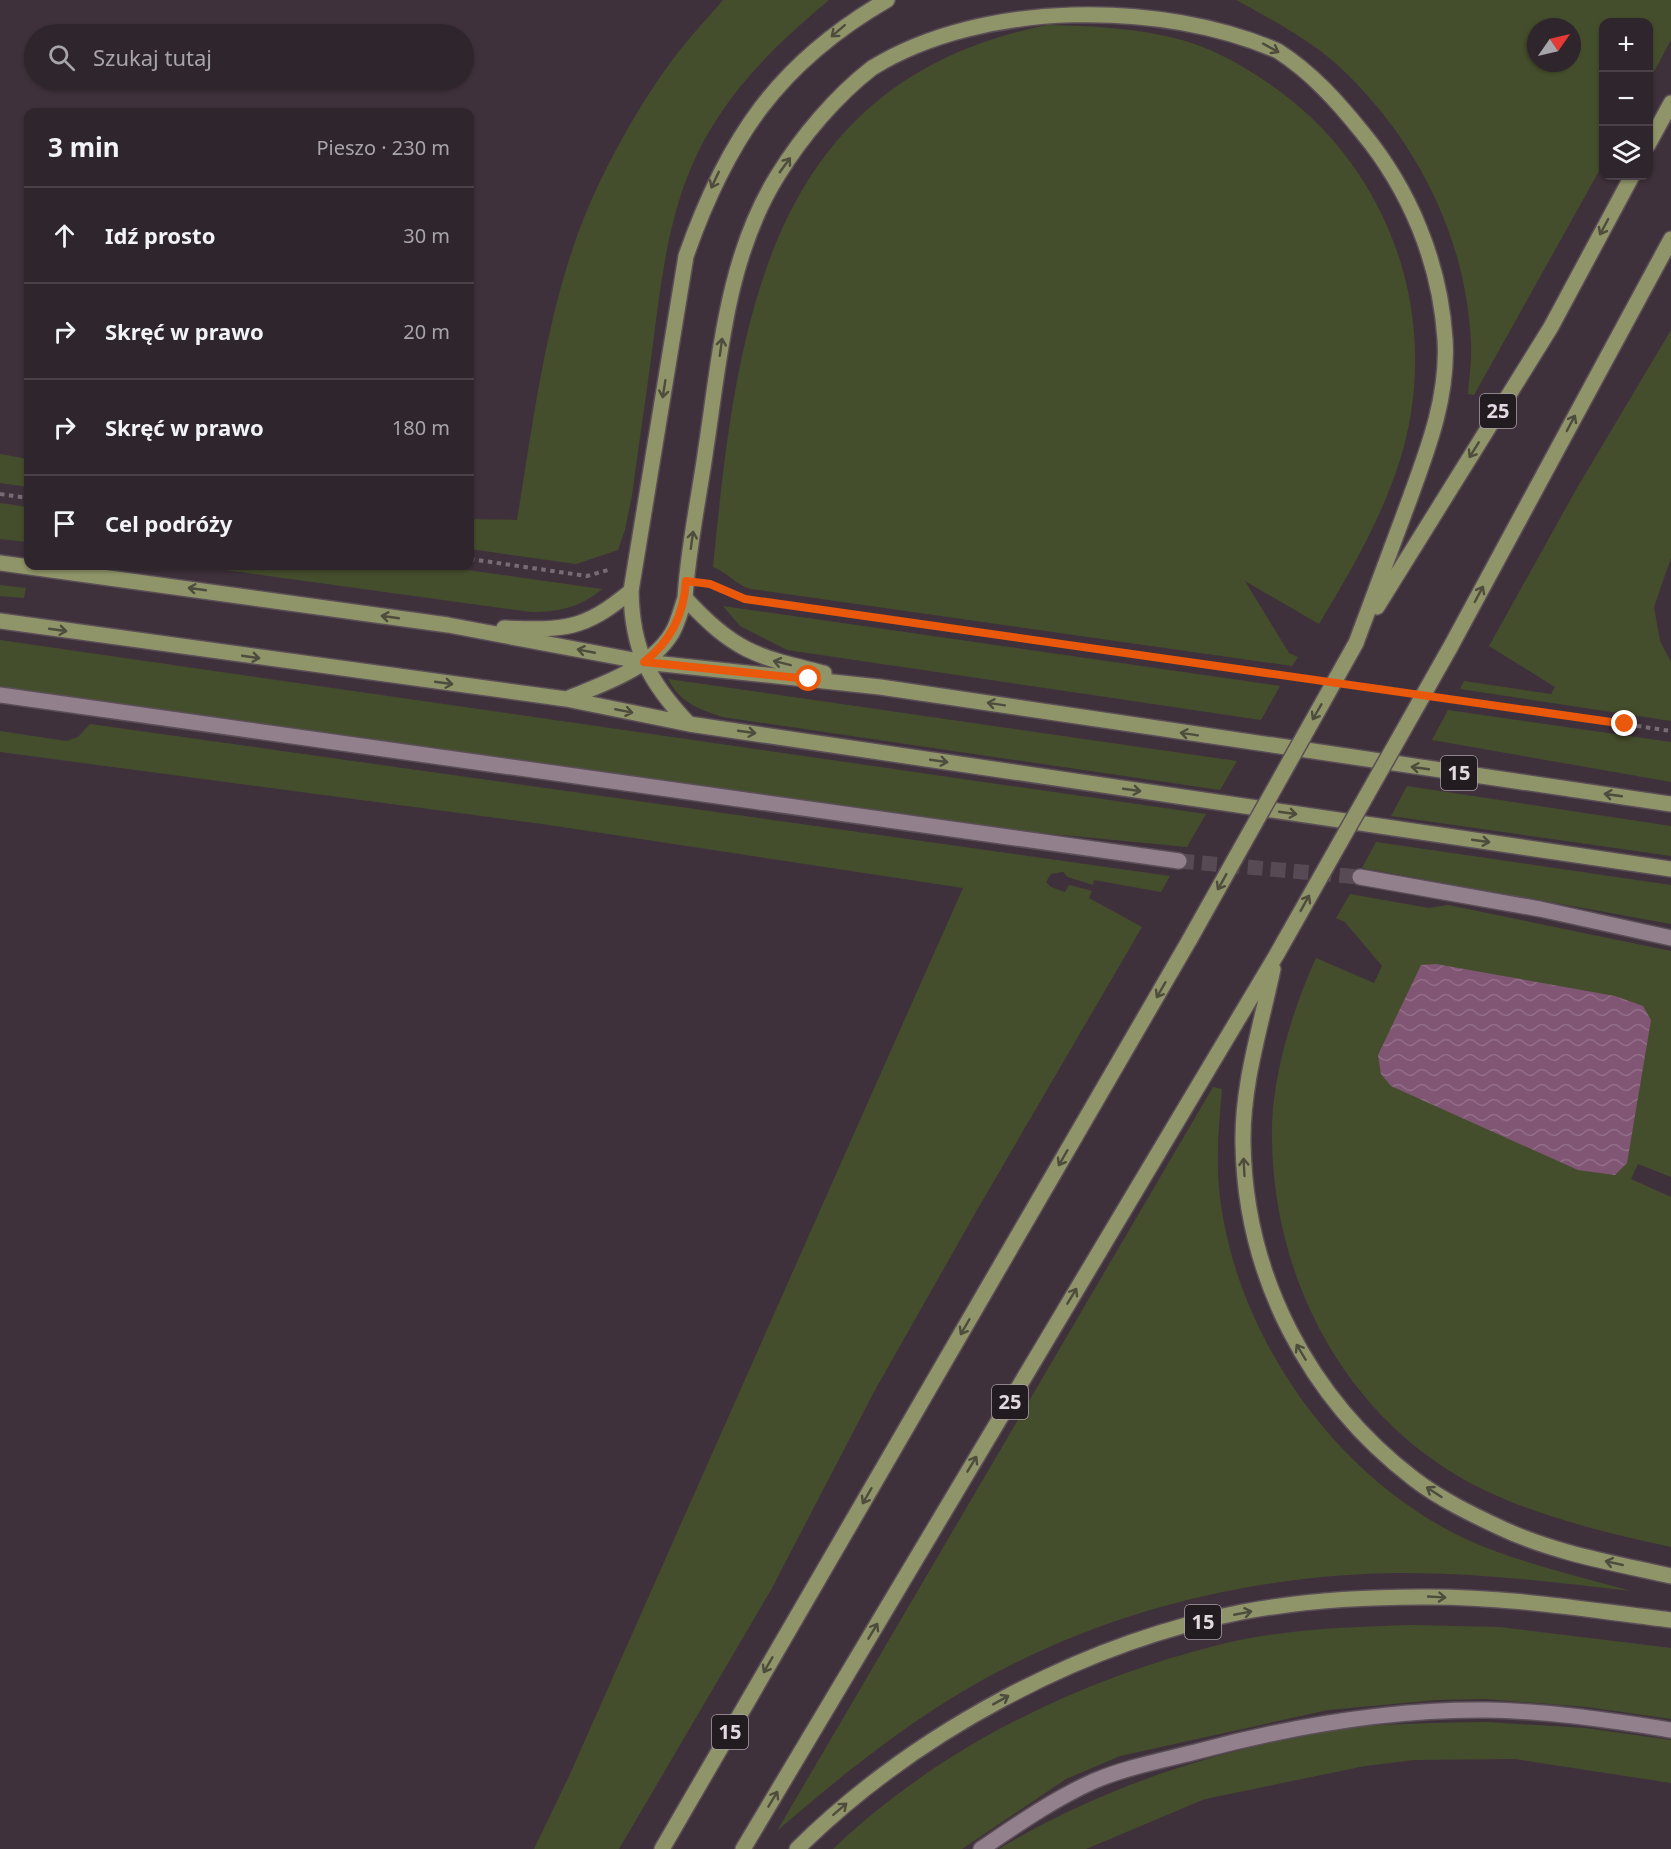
<!DOCTYPE html>
<html lang="pl">
<meta charset="utf-8">
<style>
body{margin:0;font-family:"Noto Sans",sans-serif;background:#372d34;color:#f1f3f6}
.controls{position:absolute;right:18px;top:18px;display:grid;overflow:hidden;border-radius:12px;box-shadow:0 2px 4px #0004}
.controls button{width:54px;height:54px;display:grid;place-items:center;padding:0;border:0;border-bottom:2px solid #4a4248;background:#2f252c;color:#f1f3f6;font:30px sans-serif}
.compass{position:absolute;left:1527px;top:18px;width:54px;height:54px;border-radius:50%;background:#2f252c;box-shadow:0 2px 4px #0004;rotate:56deg}
.stop{position:absolute;width:18px;height:18px;margin:-14px;border:4px solid #ea580c;border-radius:50%;background:#fff}
.stop.end{background:#ea580c;border-color:#fff;box-shadow:0 2px 6px #0008}
.list{margin:0;padding:0;list-style:none}
h2{display:flex;justify-content:space-between;align-items:center;height:78px;margin:0;padding:0 24px;font-size:26px}
h2 small{font-size:20px;font-weight:400;color:#a7a5a9}
.list li{display:grid;grid-template-columns:39px 1fr auto;gap:18px;align-items:center;box-sizing:border-box;height:96px;padding:0 24px;border-top:2px solid #4a4248}
.list b{display:block;font-size:22px;white-space:nowrap}
.list em{font-size:20px;font-style:normal;color:#a7a5a9}
.icon{flex:none;width:33px;height:33px;fill:none;stroke:currentColor;stroke-width:2;stroke-linecap:round;stroke-linejoin:round}
.map{position:relative;flex:none;width:1671px;height:1849px;overflow:hidden}
.search{position:absolute;background:#2f252c;box-shadow:0 2px 4px #0004;left:24px;top:24px;width:450px;height:66px;display:flex;align-items:center;gap:15px;box-sizing:border-box;padding:0 21px;border-radius:33px;color:#a7a5a9;font-size:22px}
.panel{position:absolute;background:#2f252c;box-shadow:0 2px 4px #0004;left:24px;top:108px;width:450px;height:462px;border-radius:12px}
.map>svg:first-child{display:block}
.green{fill:#454e2c;fill-rule:evenodd}
.water{fill:url(#water-waves)}
.lines{fill:none;stroke-linecap:round;stroke-linejoin:round}
.minor-tunnel{stroke:#574a54;stroke-width:15;stroke-dasharray:15 8;stroke-linecap:butt}
.minor-casing{stroke:#5b4e57;stroke-width:18}
.major-casing{stroke:#5b4e57;stroke-width:18}
.path{stroke:#786b74;stroke-width:4;stroke-dasharray:4.5 4.5;stroke-linecap:butt}
.minor{stroke:#92818d;stroke-width:15}
.major{stroke:#909569;stroke-width:15}
.major-bridge-casing{stroke:#5b4e57;stroke-width:18;stroke-linecap:butt}
.major-bridge{stroke:#909569;stroke-width:15}
.oneway{stroke:#4e4c3d}
.route{stroke:#ea580c;stroke-width:8}
.labels{text-anchor:middle;stroke-width:4.5;stroke-linejoin:round;paint-order:stroke}
.shield{fill:#221b20;stroke:#a89fa6;stroke-width:1.5}
.shield-label{font-size:20px;font-weight:bold;fill:#e2d8df}
</style>
<div class="map">
<svg width="1671" height="1849" viewBox="0 0 1671 1849">
<defs>
<pattern id="water-waves" width="16" height="10" patternUnits="userSpaceOnUse" patternTransform="scale(1.5)"><rect width="16" height="10" fill="#815675"/><path d="M0 5q4-4 8 0t8 0" fill="none" stroke="#936e88"/></pattern>
</defs>
<rect width="100%" height="100%" fill="#3f313b"/>
<path class="green" d="M723,0H829C787,35 747,72 717,119C669,191 662,276 651,359C645,404 638,449 632,495L625,530L618,550L576,564L470,549V519L517,520C535,413 547,302 591,201C613,152 641,102 673,59C688,39 706,20 723,0Z
M1236,0H1671V40L1649,81L1648,22H1604L1603,164L1474,395L1468,394C1469,378 1472,360 1471,344C1467,241 1419,144 1346,73C1315,42 1274,21 1236,0ZM1536,27H1572V63H1536Z
M1047,25C1093,26 1138,28 1182,40C1208,47 1234,61 1256,75C1371,146 1432,278 1411,413C1399,489 1358,559 1319,624L1245,581L1289,653L1298,657L1292,666L751,589C737,586 727,572 713,567C737,326 765,81 1047,25Z
M1671,330V558L1654,607L1660,641L1671,662V721L1460,689L1464,681L1551,694L1555,687L1489,646L1577,488Z
M0,454L28,459V487L0,483Z
M0,503L28,507V542L0,539Z
M195,566H439L602,589C581,607 559,612 531,612Z
M0,585L26,588L24,598L0,596Z
M723,606L1280,686L1261,720L787,650L740,626Z
M0,640L1206,814L1187,847L979,827L0,687Z
M668,679L1237,761L1220,790L722,717C699,709 680,703 668,679Z
M1448,710L1671,742V782L1432,740Z
M90,724L1170,876L1161,892L1094,880L1093,885L1068,877L1063,872L1051,874L1046,882L1051,887L1065,892L1069,885L1092,891L1089,898L1142,927L977,1210L875,1390L772,1588L619,1849H534L570,1774L963,888L549,825L0,752V731L66,741L78,737Z
M1407,786L1671,826V856L1391,816Z
M1376,842L1671,885V924L1362,868Z
M1350,894L1429,908L1448,905L1671,951V1177L1638,1164L1631,1179L1671,1197V1547C1597,1531 1509,1510 1445,1468C1330,1393 1269,1259 1272,1124C1274,1070 1294,1006 1316,958L1374,983L1382,966L1345,922L1336,918Z
M1213,1087L1222,1089C1219,1122 1216,1156 1219,1189C1234,1335 1336,1480 1470,1541C1521,1563 1577,1576 1631,1591C1552,1582 1474,1572 1395,1573C1267,1575 1134,1604 1019,1661C930,1704 852,1766 777,1831Z
M1412,1625L1500,1627L1671,1648V1719L1587,1707L1486,1699L1437,1700L1328,1710L1120,1756L1066,1779L962,1849H833C940,1747 1076,1681 1218,1645C1281,1629 1348,1627 1412,1625Z
M1487,1722L1585,1728L1671,1740V1783L1515,1759L1414,1760L1365,1766L1205,1799L1086,1849H999C1085,1797 1180,1762 1279,1741C1298,1737 1317,1732 1337,1729C1387,1723 1437,1723 1487,1722Z"/>
<path class="water" d="M1436,964L1615,996L1643,1006L1651,1020L1627,1163L1615,1175L1578,1170L1391,1086L1381,1074L1378,1055L1421,965Z"/>
<g class="lines">
<path class="minor-tunnel" d="M1179,861L1360,877"/>
<defs>
<path id="minor" d="M0,695L1179,861
M1360,877L1540,909L1671,938
M981,1849C1018,1824 1054,1799 1094,1781C1127,1767 1164,1760 1199,1751C1293,1726 1388,1709 1486,1710C1548,1711 1610,1720 1671,1730"/>
<path id="major" d="M1648,145L1671,103
M0,563L448,625L644,662L880,687L1671,804
M685,598C735,652 755,656 824,673
M1377,607L1551,327L1632,176
M0,621L566,699L689,724L1671,869
M504,628C564,630 583,631 631,591
M1451,646L1671,239
M566,699C603,684 650,669 672,633C678,623 681,609 685,598C688,548 699,498 706,448C720,356 727,256 778,175C802,136 836,96 872,68C982,0 1162,0 1278,51C1312,73 1337,101 1362,132C1410,190 1440,263 1445,339C1449,401 1424,459 1403,517C1387,559 1372,601 1356,643
M689,724C649,682 632,650 631,591L686,256C727,139 778,63 887,0
M1273,969C1261,1026 1242,1084 1243,1143C1245,1275 1308,1398 1414,1479C1440,1499 1471,1514 1501,1528C1554,1553 1614,1563 1671,1576
M662,1849L1190,939
M743,1849L1277,954
M797,1849C913,1734 1081,1643 1242,1612C1301,1601 1362,1597 1421,1597C1504,1596 1589,1610 1671,1620"/>
</defs>
<use href="#minor" class="minor-casing"/>
<use href="#major" class="major-casing"/>
<path class="path" d="M0,494L28,498
M470,559L587,576L608,570
M712,585L745,599L1309,678
M1361,685L1398,690
M1450,698L1671,731"/>
<use href="#minor" class="minor"/>
<use href="#major" class="major"/>
<defs>
<path id="major-bridge" d="M1190,939L1356,643
M1277,954L1451,646"/>
</defs>
<use href="#major-bridge" class="major-bridge-casing"/>
<use href="#major-bridge" class="major-bridge"/>
</g>
<defs><path id="oneway-shaft" d="M-6 0H5M1.5-3L5.5 0L1.5 3" fill="none" stroke-width="1.6" stroke-linecap="round" stroke-linejoin="round" transform="scale(1.5)"/></defs>
<g class="oneway">
<use href="#oneway-shaft" transform="translate(838 31) rotate(139)"/>
<use href="#oneway-shaft" transform="translate(1271 48) rotate(29)"/>
<use href="#oneway-shaft" transform="translate(785 165) rotate(-54)"/>
<use href="#oneway-shaft" transform="translate(715 180) rotate(115)"/>
<use href="#oneway-shaft" transform="translate(1604 227) rotate(118)"/>
<use href="#oneway-shaft" transform="translate(721 347) rotate(-82)"/>
<use href="#oneway-shaft" transform="translate(664 389) rotate(99)"/>
<use href="#oneway-shaft" transform="translate(1571 423) rotate(-62)"/>
<use href="#oneway-shaft" transform="translate(1474 450) rotate(122)"/>
<use href="#oneway-shaft" transform="translate(692 540) rotate(-82)"/>
<use href="#oneway-shaft" transform="translate(197 589) rotate(-172)"/>
<use href="#oneway-shaft" transform="translate(1479 594) rotate(-62)"/>
<use href="#oneway-shaft" transform="translate(390 617) rotate(-172)"/>
<use href="#oneway-shaft" transform="translate(58 630) rotate(8)"/>
<use href="#oneway-shaft" transform="translate(586 651) rotate(-169)"/>
<use href="#oneway-shaft" transform="translate(251 657) rotate(8)"/>
<use href="#oneway-shaft" transform="translate(782 663) rotate(-166)"/>
<use href="#oneway-shaft" transform="translate(444 683) rotate(8)"/>
<use href="#oneway-shaft" transform="translate(996 704) rotate(-171)"/>
<use href="#oneway-shaft" transform="translate(624 711) rotate(11)"/>
<use href="#oneway-shaft" transform="translate(1317 712) rotate(120)"/>
<use href="#oneway-shaft" transform="translate(747 732) rotate(8)"/>
<use href="#oneway-shaft" transform="translate(1189 734) rotate(-171)"/>
<use href="#oneway-shaft" transform="translate(939 761) rotate(8)"/>
<use href="#oneway-shaft" transform="translate(1420 768) rotate(-172)"/>
<use href="#oneway-shaft" transform="translate(1132 790) rotate(8)"/>
<use href="#oneway-shaft" transform="translate(1613 795) rotate(-172)"/>
<use href="#oneway-shaft" transform="translate(1288 813) rotate(8)"/>
<use href="#oneway-shaft" transform="translate(1481 841) rotate(8)"/>
<use href="#oneway-shaft" transform="translate(1222 882) rotate(119)"/>
<use href="#oneway-shaft" transform="translate(1305 903) rotate(-61)"/>
<use href="#oneway-shaft" transform="translate(1161 990) rotate(120)"/>
<use href="#oneway-shaft" transform="translate(1063 1158) rotate(120)"/>
<use href="#oneway-shaft" transform="translate(1244 1167) rotate(-93)"/>
<use href="#oneway-shaft" transform="translate(1072 1296) rotate(-59)"/>
<use href="#oneway-shaft" transform="translate(965 1327) rotate(120)"/>
<use href="#oneway-shaft" transform="translate(1301 1352) rotate(-121)"/>
<use href="#oneway-shaft" transform="translate(972 1464) rotate(-59)"/>
<use href="#oneway-shaft" transform="translate(1434 1492) rotate(-147)"/>
<use href="#oneway-shaft" transform="translate(867 1496) rotate(120)"/>
<use href="#oneway-shaft" transform="translate(1614 1563) rotate(-167)"/>
<use href="#oneway-shaft" transform="translate(1437 1597) rotate(3)"/>
<use href="#oneway-shaft" transform="translate(1243 1613) rotate(-11)"/>
<use href="#oneway-shaft" transform="translate(873 1631) rotate(-59)"/>
<use href="#oneway-shaft" transform="translate(768 1665) rotate(120)"/>
<use href="#oneway-shaft" transform="translate(1001 1700) rotate(-29)"/>
<use href="#oneway-shaft" transform="translate(773 1799) rotate(-59)"/>
<use href="#oneway-shaft" transform="translate(840 1809) rotate(-41)"/>
</g>
<g class="lines">
<path class="route" d="M809,679L644,662C670,642 684,614 686,581L710,584L745,599L1625,724"/>
</g>
<g class="labels">
<g class="shield">
<rect x="1480" y="394" width="36" height="34" rx="4.5"/>
<rect x="1441" y="756" width="36" height="34" rx="4.5"/>
<rect x="992" y="1385" width="36" height="34" rx="4.5"/>
<rect x="1185" y="1605" width="36" height="34" rx="4.5"/>
<rect x="712" y="1715" width="36" height="34" rx="4.5"/>
</g>
<g class="shield-label">
<text x="1498" y="418">25</text>
<text x="1459" y="780">15</text>
<text x="1010" y="1409">25</text>
<text x="1203" y="1629">15</text>
<text x="730" y="1739">15</text>
</g>
</g>
</svg>
<div class="controls">
<button>+</button>
<button>−</button>
<button><svg class="icon" aria-label="layers" viewBox="0 0 24 24"><path d="M12 4l9 5-9 5-9-5zM3 14l9 5 9-5"/></svg></button>
</div>
<svg class="compass" viewBox="-18 -18 36 36"><path d="M0-13l5 13h-10z" fill="#e53935"/><path d="M0 13l5-13h-10z" fill="#a7a5a9"/></svg>
<div class="stop" style="left:809px;top:679px"></div>
<div class="stop end" style="left:1625px;top:724px"></div>
<div class="search"><svg class="icon" aria-label="search" viewBox="0 0 24 24"><circle cx="10" cy="10" r="6"/><path d="M15 15l6 6"/></svg>Szukaj tutaj</div>
<section class="panel">
<h2>3 min<small>Pieszo · 230 m</small></h2>
<ul class="list">
<li><svg class="icon" aria-label="ahead" viewBox="0 0 24 24"><path d="M12 20V5M6 11l6-6 6 6"/></svg><div><b>Idź prosto</b></div><em>30 m</em></li>
<li><svg class="icon" aria-label="right" viewBox="0 0 24 24"><path d="M7 20v-9h11M14 6l5 5-5 5"/></svg><div><b>Skręć w prawo</b></div><em>20 m</em></li>
<li><svg class="icon" aria-label="right" viewBox="0 0 24 24"><path d="M7 20v-9h11M14 6l5 5-5 5"/></svg><div><b>Skręć w prawo</b></div><em>180 m</em></li>
<li><svg class="icon" aria-label="arrive" viewBox="0 0 24 24"><path d="M6 21V4h12l-3 4 3 4H6"/></svg><div><b>Cel podróży</b></div></li>
</ul>
</section>
</div>
